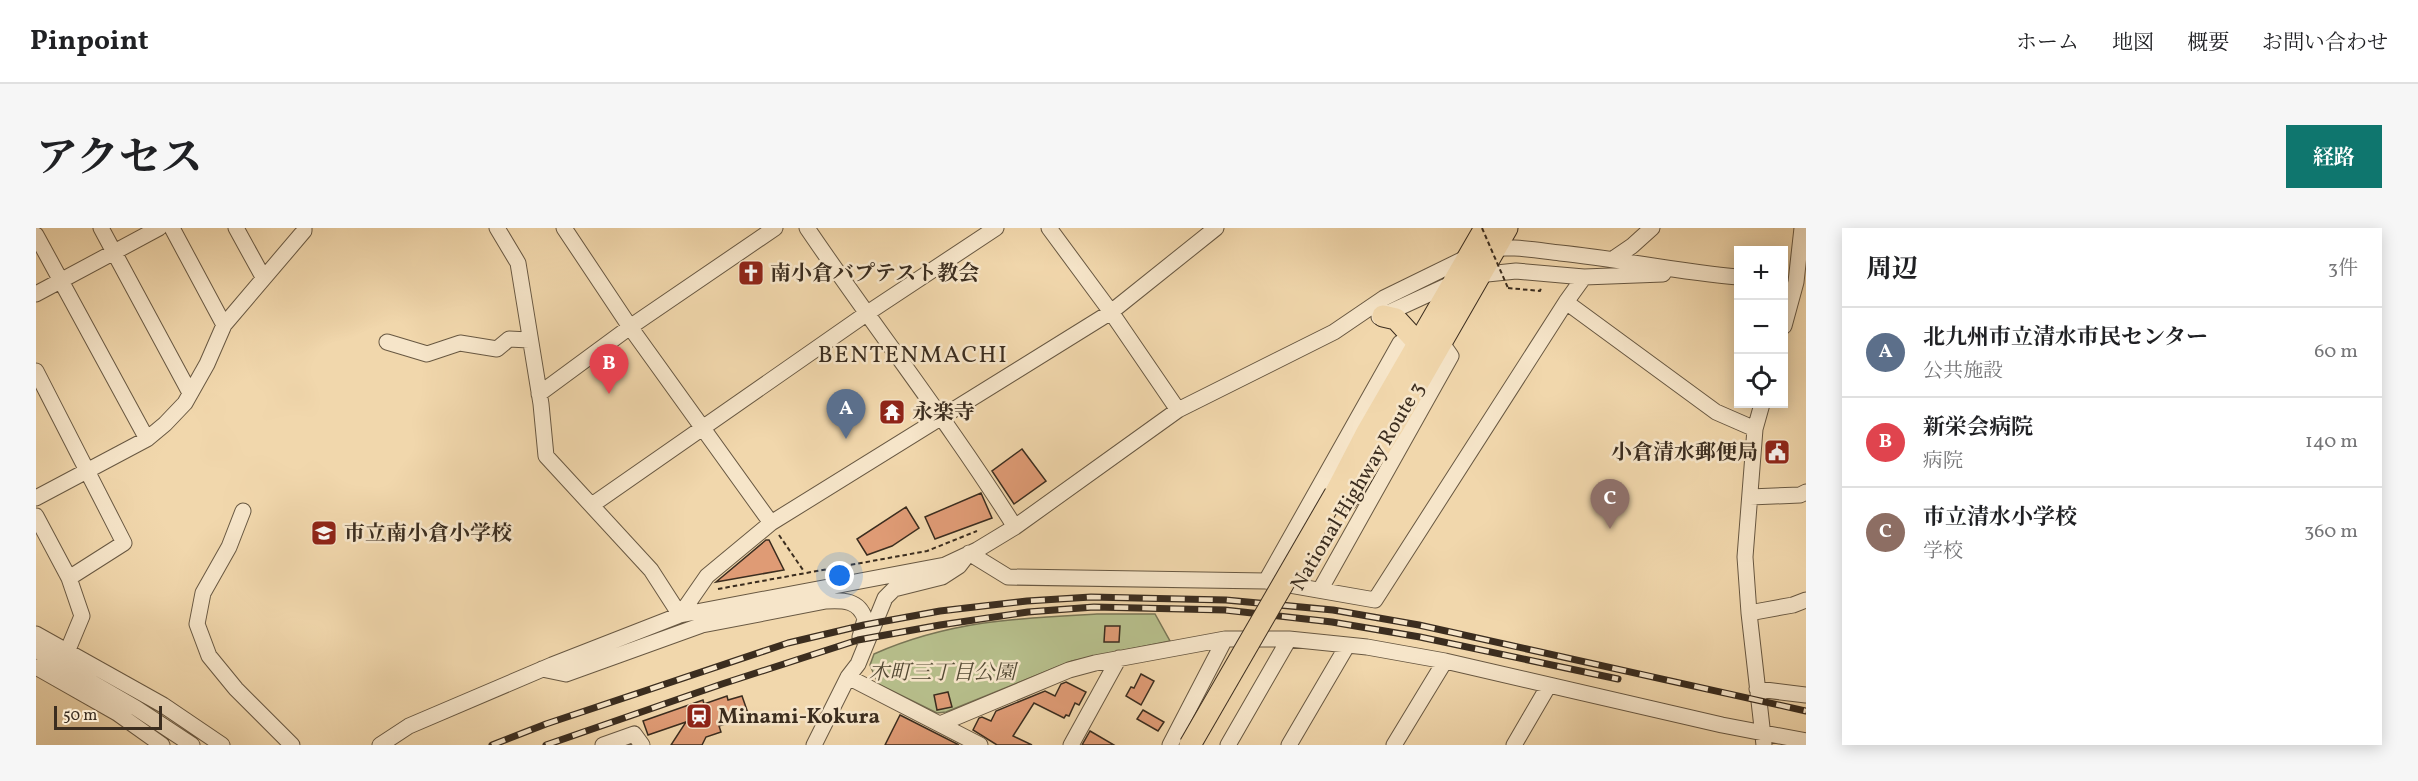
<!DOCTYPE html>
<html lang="ja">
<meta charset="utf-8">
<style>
body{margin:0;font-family:Vollkorn,"Noto Serif JP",serif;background:#f6f6f6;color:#202124}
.controls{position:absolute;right:18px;top:18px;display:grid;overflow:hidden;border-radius:0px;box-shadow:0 3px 15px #0003}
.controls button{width:54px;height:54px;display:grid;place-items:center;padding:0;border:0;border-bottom:2px solid #e0e0e0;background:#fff;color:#202124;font:30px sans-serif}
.scale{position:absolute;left:18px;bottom:15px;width:108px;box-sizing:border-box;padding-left:6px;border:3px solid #3b2d1f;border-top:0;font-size:16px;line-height:21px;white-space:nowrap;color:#3b2d1f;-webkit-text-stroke:4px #f6e5c9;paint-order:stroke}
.you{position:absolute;left:804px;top:348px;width:21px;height:21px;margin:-15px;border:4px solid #fff;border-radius:50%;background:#1a73e8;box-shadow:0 0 0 9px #1a73e833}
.badge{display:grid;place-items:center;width:39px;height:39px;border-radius:50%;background:#0f766e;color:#fff;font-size:20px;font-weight:700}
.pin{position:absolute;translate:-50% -50px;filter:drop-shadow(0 2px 3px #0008)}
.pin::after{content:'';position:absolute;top:32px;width:21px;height:18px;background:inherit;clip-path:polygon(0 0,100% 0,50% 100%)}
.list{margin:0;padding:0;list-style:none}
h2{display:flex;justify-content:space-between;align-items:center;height:78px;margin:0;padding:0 24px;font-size:26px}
h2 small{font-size:20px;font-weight:400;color:#757577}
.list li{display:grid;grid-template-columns:39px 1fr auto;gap:18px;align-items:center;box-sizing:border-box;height:90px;padding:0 24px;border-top:2px solid #e0e0e0}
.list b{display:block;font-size:22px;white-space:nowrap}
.list p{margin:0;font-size:20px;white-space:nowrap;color:#757577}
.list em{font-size:20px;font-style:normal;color:#757577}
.icon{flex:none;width:33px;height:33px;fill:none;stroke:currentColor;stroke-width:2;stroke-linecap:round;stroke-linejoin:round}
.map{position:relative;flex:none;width:1770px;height:517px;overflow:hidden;border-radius:0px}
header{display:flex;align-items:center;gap:36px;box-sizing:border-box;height:84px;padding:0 30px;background:#fff;border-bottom:2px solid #e0e0e0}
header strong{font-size:28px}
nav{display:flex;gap:33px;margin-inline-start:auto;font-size:21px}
.intro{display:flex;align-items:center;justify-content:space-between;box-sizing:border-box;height:144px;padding:0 36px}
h1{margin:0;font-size:42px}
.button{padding:15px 27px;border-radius:0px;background:#0f766e;color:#fff;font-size:21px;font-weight:700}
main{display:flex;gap:36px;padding:0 36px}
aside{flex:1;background:#fff;border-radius:0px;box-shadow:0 3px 15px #0003}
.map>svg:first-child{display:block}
.green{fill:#b7bf8c;stroke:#797656;stroke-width:1.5}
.building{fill:#df9b75;stroke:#3b2d1f;stroke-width:1.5}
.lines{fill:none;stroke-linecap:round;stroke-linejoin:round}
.minor-casing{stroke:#685842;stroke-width:17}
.highway-casing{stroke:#3b2d1f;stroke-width:23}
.path{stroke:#3b2d1f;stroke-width:2;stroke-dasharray:4.5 3;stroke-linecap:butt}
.minor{stroke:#f6e5c9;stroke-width:15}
.highway{stroke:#f1d7ac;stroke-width:21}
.rail-casing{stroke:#3b2d1f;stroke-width:7}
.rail{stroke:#f6e5c9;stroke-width:4.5;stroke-dasharray:14;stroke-linecap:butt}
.highway-bridge-casing{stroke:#3b2d1f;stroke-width:23;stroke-linecap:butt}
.path-bridge{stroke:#3b2d1f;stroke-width:2;stroke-dasharray:4.5 3;stroke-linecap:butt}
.highway-bridge{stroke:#f1d7ac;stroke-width:21}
.labels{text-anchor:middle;stroke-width:5;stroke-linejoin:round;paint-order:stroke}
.poi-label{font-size:21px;font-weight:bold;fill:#3b2d1f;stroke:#f6e5c9;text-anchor:start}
.street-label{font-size:21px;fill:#3b2d1f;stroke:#f6e5c9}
.park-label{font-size:21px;font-style:italic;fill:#544a35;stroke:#f6e5c9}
.quarter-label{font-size:24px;letter-spacing:1.5px;fill:#3b2d1f;stroke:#f6e5c9}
</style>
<header>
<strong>Pinpoint</strong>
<nav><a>ホーム</a><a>地図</a><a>概要</a><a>お問い合わせ</a></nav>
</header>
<div class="intro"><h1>アクセス</h1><a class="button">経路</a></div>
<main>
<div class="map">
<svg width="1770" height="517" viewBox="0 0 1770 517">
<rect width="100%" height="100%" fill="#f1d7ac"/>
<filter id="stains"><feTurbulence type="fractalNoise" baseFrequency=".00333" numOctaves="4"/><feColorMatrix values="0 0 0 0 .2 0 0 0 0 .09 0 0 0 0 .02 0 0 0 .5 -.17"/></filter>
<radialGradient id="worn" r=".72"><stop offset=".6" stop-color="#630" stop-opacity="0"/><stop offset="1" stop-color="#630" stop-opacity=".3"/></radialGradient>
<path class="green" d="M1061,386H1119L1134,413L1036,433L910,484L901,485L842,456L834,437L838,426C913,393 981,390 1061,386Z"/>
<path class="building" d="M986,221L1010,253L978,276L956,243Z
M945,265L956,290L899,311L889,289Z
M870,279L883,300L856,318L831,327L821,311Z
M730,312H733L748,342L680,354Z
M1069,398H1084L1083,414H1068Z
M1105,446L1118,453L1105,477L1090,468L1095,459L1098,460Z
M1030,454L1050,464L1043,477L1039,475L1033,488L1030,487L1028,490L998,475L977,508L996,517H961L937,502L943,490L946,489L955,493L960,483L1009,463L1019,468L1025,456Z
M912,464L916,479L901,482L898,467Z
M691,468L692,472L706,468L713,488L683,498L685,504L670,509L666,517H635L650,494L612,507L607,493L667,472L668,476Z
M1107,482L1128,494L1122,503L1101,491Z
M864,487L923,517H849Z
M1054,503L1078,517H1046Z"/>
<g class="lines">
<defs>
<path id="minor" d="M65,0L154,165
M136,0L188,97
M200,0L227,49
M461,0L482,35L505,176L510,228L615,342L644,387L671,348L735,295L1075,84L1180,0
M528,0L594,99L735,295
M771,0C839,100 914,196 979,299
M1013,0L1075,84L1142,182
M0,7L111,211
M1577,31L1596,18L1616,0
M1548,49L1530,74L1680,184L1719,201
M0,66L123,0
M1343,89L1432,48L1480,43L1548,49L1627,46
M1748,98L1760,54L1766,0
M351,114L391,126L424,115L461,121L473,111L493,112
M0,143L88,315L33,350
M503,166L594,99L739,0
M1726,176L1719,201L1709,329L1713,385L1728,517
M1714,269L1764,267L1770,264
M0,270L111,211L129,196L149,175L171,136L188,97L268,3V0
M556,277L830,86L960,0
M207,283L193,319L167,365L161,396L173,428L200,461L256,517
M0,288L33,350L46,388L31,424
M1230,353L1364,115H1382
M1284,362L1415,128L1406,115
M1713,385L1757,377L1770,372
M0,406L127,477L186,517
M0,422L100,480L156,517
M0,439L81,485L126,517
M506,441L530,446L666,397L790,373C807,372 823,372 829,391L824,409
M812,449L944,517
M1721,461L1770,467
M904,496L1033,442L1059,435L1189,411H1253L1331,419L1409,433L1686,497L1770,513
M344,517L373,498L516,437L644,387L909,337L941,322L979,299L1142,182L1298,104L1348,70L1446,22C1472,17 1498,22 1524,25C1584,31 1642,44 1702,49
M567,517L598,506L606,517
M778,517L812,449L822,436L849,370L858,361L906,349L923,338L933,325L972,349L1230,353L1339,372L1530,74
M1035,517L1083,430
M1134,517L1189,411
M1192,517L1253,411
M1253,517L1311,418
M1358,517L1409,433
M1478,517L1513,457"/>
<path id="highway" d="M1347,88L1360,91L1382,115
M1299,266L1330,206L1449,0
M1311,272L1359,195L1471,0"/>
</defs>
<use href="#minor" class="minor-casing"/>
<use href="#highway" class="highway-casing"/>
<path class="path" d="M1472,60L1504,63L1505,60
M743,307L767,342
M682,361L891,323L941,303"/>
<use href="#minor" class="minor"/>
<use href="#highway" class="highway"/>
<defs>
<path id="rail" d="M456,517L510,496L752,415L828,397L904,383L991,373L1055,369L1190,372L1297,382L1383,397L1770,483
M510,517L686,456L822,412L904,397L992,384L1058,379L1189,382L1296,394L1384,409L1582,451"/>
</defs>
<use href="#rail" class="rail-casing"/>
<use href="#rail" class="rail"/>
<defs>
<path id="highway-bridge" d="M1154,517L1299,266"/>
</defs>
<use href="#highway-bridge" class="highway-bridge-casing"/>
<path class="path-bridge" d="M1446,0L1472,60"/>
<use href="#highway-bridge" class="highway-bridge"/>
</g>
<defs>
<symbol id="church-square" viewBox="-11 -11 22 22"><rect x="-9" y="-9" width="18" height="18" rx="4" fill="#8f2418" stroke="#f6e5c9"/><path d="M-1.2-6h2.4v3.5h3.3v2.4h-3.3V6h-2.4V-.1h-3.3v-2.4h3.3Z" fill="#fff"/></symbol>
<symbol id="temple-square" viewBox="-11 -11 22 22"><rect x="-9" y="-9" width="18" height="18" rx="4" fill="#8f2418" stroke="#f6e5c9"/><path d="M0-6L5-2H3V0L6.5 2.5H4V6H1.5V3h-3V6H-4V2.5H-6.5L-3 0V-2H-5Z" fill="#fff"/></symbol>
<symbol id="civic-square" viewBox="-11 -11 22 22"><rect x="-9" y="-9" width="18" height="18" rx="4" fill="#8f2418" stroke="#f6e5c9"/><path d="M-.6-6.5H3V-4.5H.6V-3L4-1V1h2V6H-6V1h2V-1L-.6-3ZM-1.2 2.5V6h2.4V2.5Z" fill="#fff"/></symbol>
<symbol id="school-square" viewBox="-11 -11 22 22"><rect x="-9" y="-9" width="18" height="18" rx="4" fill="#8f2418" stroke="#f6e5c9"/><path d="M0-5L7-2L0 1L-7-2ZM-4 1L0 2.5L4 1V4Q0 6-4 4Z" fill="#fff"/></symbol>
<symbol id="station-square" viewBox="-11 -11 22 22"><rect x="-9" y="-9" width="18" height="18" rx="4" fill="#8f2418" stroke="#f6e5c9"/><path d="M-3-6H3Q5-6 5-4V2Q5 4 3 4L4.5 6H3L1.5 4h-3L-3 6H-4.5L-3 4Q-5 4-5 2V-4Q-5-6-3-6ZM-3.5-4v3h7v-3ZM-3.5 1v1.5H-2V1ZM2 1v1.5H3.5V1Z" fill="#fff"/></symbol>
</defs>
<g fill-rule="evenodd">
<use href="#church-square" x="700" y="30" width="30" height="30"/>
<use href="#temple-square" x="841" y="169" width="30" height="30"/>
<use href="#civic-square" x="1726" y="209" width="30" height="30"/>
<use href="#school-square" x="273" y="290" width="30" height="30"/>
<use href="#station-square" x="648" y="473" width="30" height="30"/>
</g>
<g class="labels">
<g class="poi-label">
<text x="734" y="52">南小倉バプテスト教会</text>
<text x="876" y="191">永楽寺</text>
<text x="1722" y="231" text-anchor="end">小倉清水郵便局</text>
<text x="308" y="312">市立南小倉小学校</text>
<text x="682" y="495">Minami-Kokura</text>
</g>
<g class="street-label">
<text transform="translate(1321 258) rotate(-59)" y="7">National Highway Route 3</text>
</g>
<g class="park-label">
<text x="906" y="451">木町三丁目公園</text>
</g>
<g class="quarter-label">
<text x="877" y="134">BENTENMACHI</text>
</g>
</g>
<rect width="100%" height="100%" filter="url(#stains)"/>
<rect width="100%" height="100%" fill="url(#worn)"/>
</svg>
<div class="controls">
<button>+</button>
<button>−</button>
<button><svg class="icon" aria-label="locate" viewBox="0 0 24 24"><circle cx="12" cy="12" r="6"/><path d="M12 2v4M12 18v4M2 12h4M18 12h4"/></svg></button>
</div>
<div class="scale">50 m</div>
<div class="you"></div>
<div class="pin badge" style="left:810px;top:211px;background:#5c6f8a">A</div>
<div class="pin badge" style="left:573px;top:166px;background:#e0444e">B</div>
<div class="pin badge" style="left:1574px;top:301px;background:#8d6e63">C</div>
</div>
<aside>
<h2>周辺<small>3件</small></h2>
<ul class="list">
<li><span class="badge" style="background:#5c6f8a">A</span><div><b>北九州市立清水市民センター</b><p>公共施設</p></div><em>60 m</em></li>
<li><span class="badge" style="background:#e0444e">B</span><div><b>新栄会病院</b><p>病院</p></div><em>140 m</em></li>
<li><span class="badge" style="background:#8d6e63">C</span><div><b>市立清水小学校</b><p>学校</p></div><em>360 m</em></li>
</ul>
</aside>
</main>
